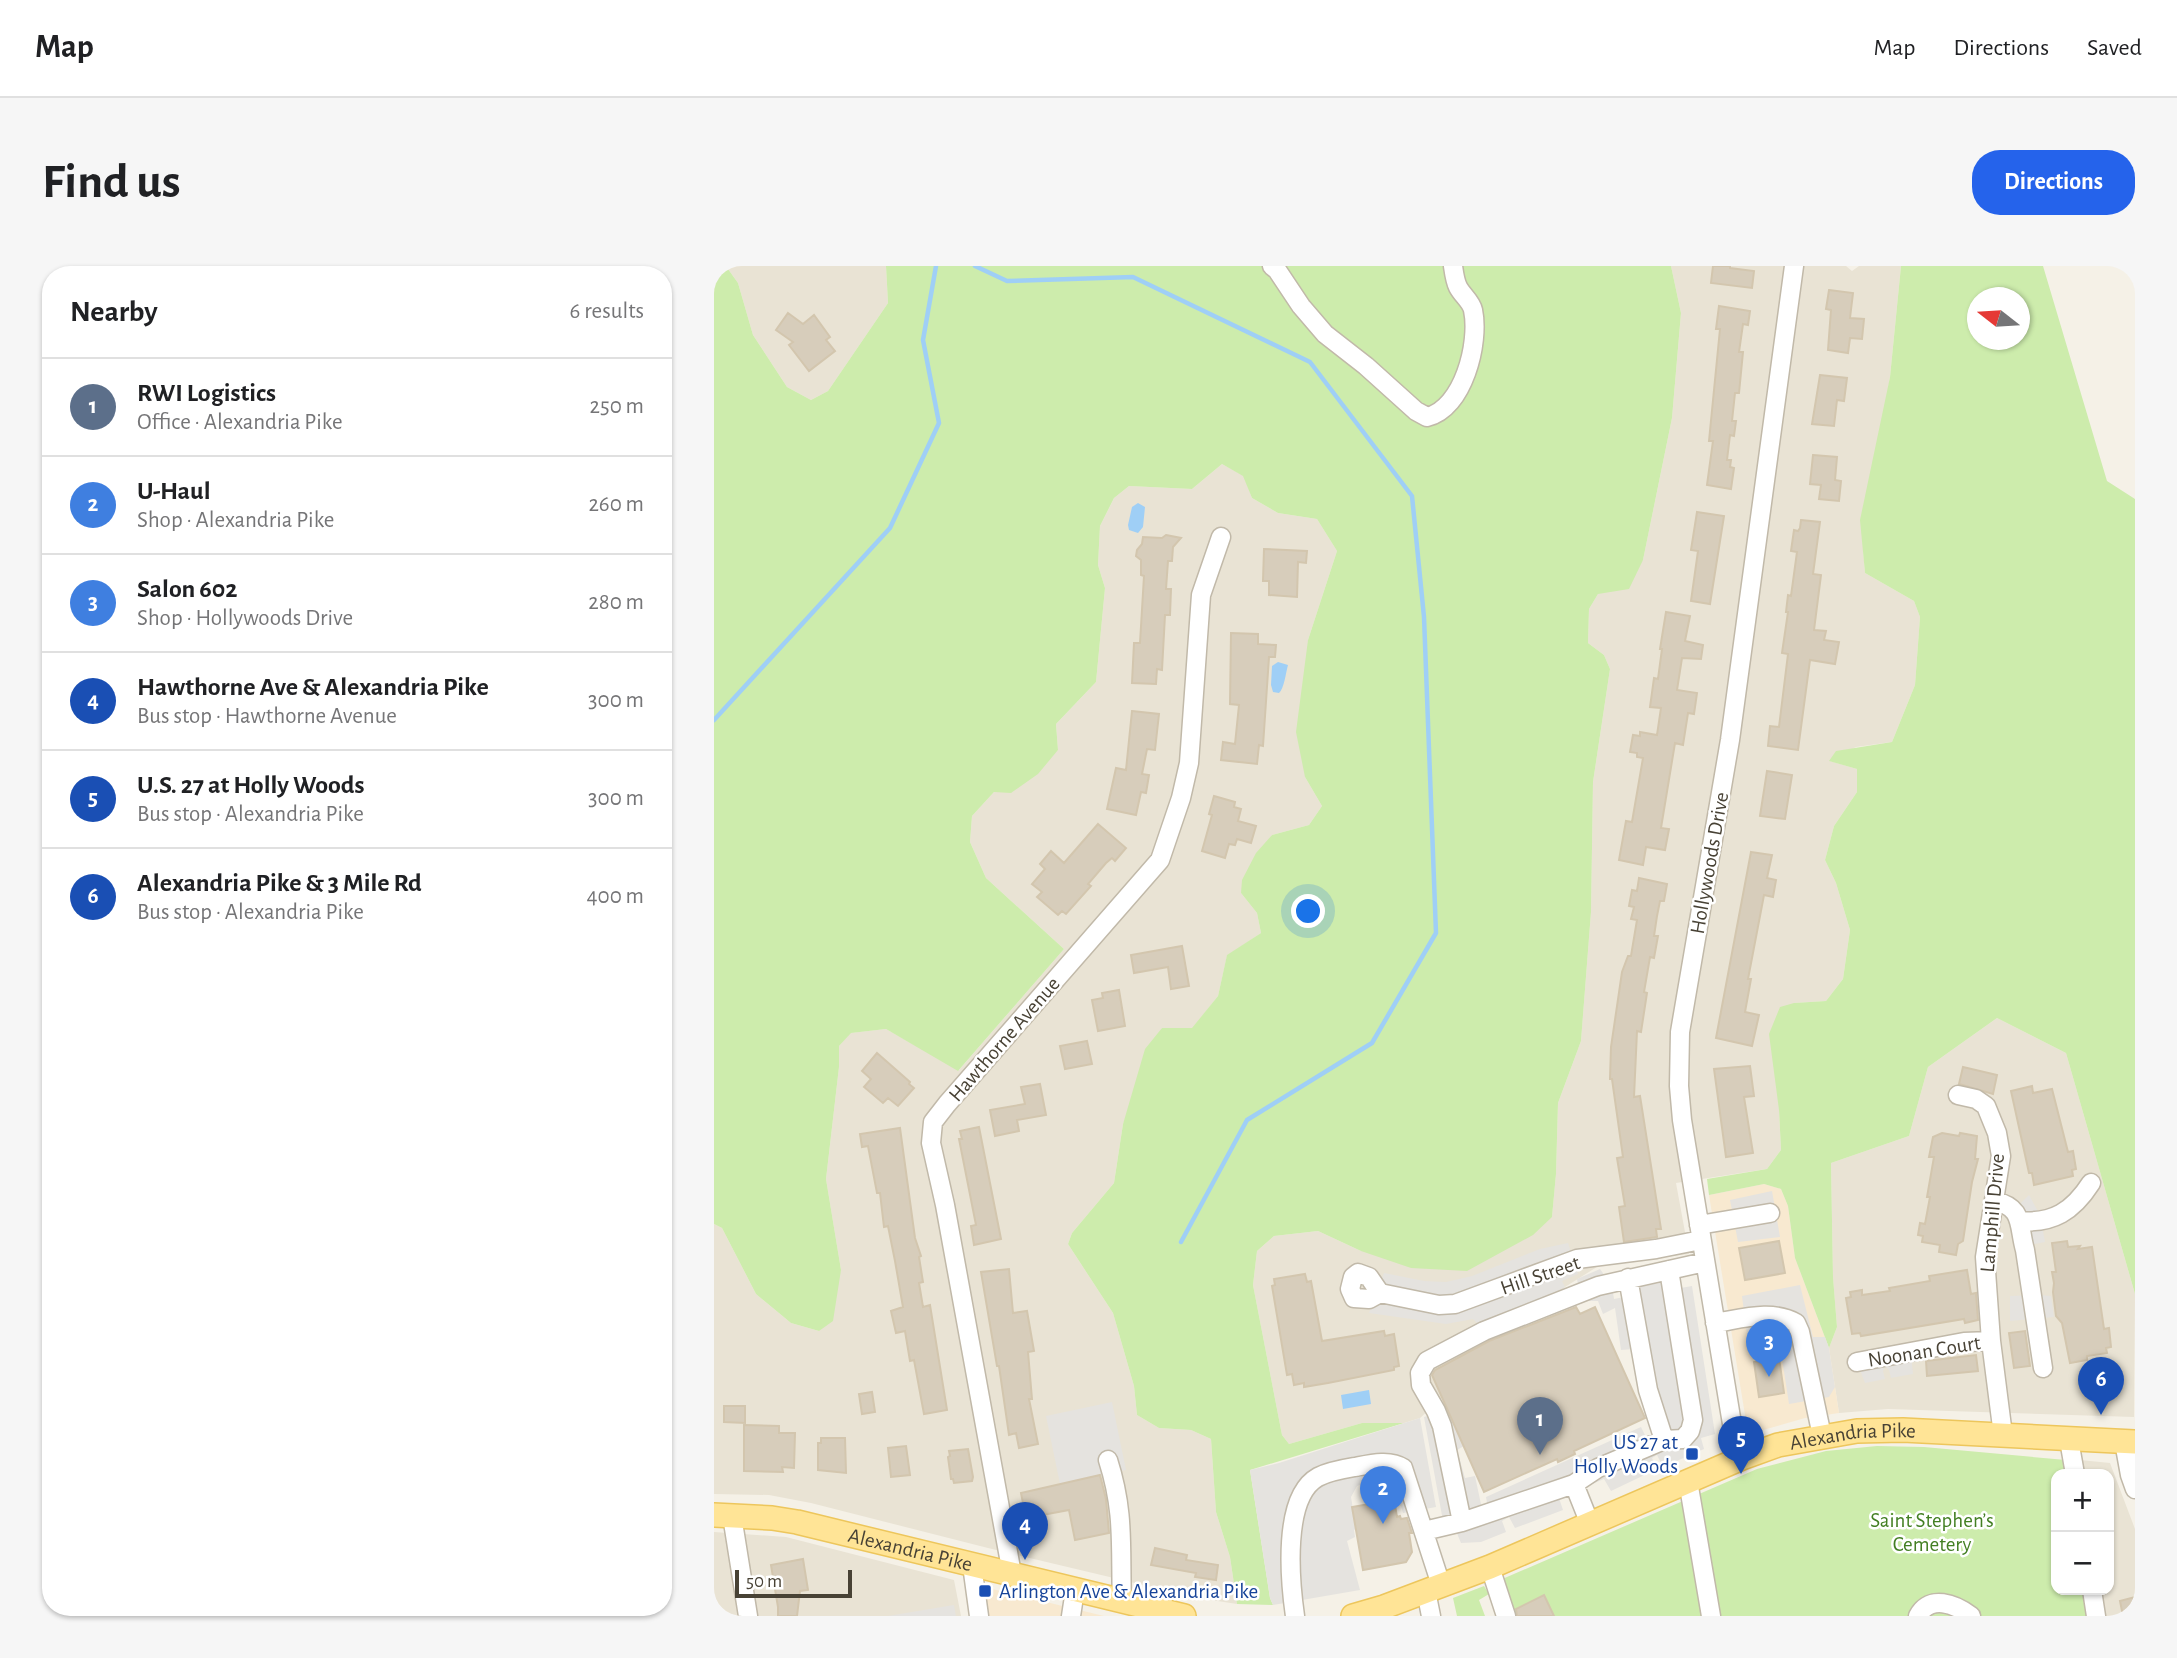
<!DOCTYPE html>
<meta charset="utf-8">
<style>
body{margin:0;font-family:"Alegreya Sans",sans-serif;background:#f6f6f6;color:#202124}
.controls{position:absolute;right:21px;bottom:21px;display:grid;overflow:hidden;border-radius:14px;box-shadow:0 2px 5px #0004}
.controls button{width:63px;height:63px;display:grid;place-items:center;padding:0;border:0;border-bottom:2px solid #e0e0e0;background:#fff;color:#202124;font:35px sans-serif}
.compass{position:absolute;left:1253px;top:21px;width:63px;height:63px;border-radius:50%;background:#fff;box-shadow:0 2px 5px #0004;rotate:287deg}
.scale{position:absolute;left:21px;bottom:18px;width:117px;box-sizing:border-box;padding-left:7px;border:4px solid #484235;border-top:0;font-size:19px;line-height:24px;white-space:nowrap;color:#484235;-webkit-text-stroke:5px #fff;paint-order:stroke}
.you{position:absolute;left:595px;top:646px;width:24px;height:24px;margin:-18px;border:5px solid #fff;border-radius:50%;background:#1a73e8;box-shadow:0 0 0 10px #1a73e833}
.badge{display:grid;place-items:center;width:46px;height:46px;border-radius:50%;background:#2563eb;color:#fff;font-size:23px;font-weight:700}
.pin{position:absolute;translate:-50% -58px;filter:drop-shadow(0 2px 4px #0008)}
.pin::after{content:'';position:absolute;top:37px;width:24px;height:21px;background:inherit;clip-path:polygon(0 0,100% 0,50% 100%)}
.list{margin:0;padding:0;list-style:none}
h2{display:flex;justify-content:space-between;align-items:center;height:91px;margin:0;padding:0 28px;font-size:30px}
h2 small{font-size:23px;font-weight:400;color:#757577}
.list li{display:grid;grid-template-columns:46px 1fr auto;gap:21px;align-items:center;box-sizing:border-box;height:98px;padding:0 28px;border-top:2px solid #e0e0e0}
.list b{display:block;font-size:26px;white-space:nowrap}
.list p{margin:0;font-size:23px;white-space:nowrap;color:#757577}
.list em{font-size:23px;font-style:normal;color:#757577}
.map{position:relative;flex:none;width:1421px;height:1350px;overflow:hidden;border-radius:28px}
header{display:flex;align-items:center;gap:42px;box-sizing:border-box;height:98px;padding:0 35px;background:#fff;border-bottom:2px solid #e0e0e0}
header strong{font-size:33px}
nav{display:flex;gap:38px;margin-inline-start:auto;font-size:24px}
.intro{display:flex;align-items:center;justify-content:space-between;box-sizing:border-box;height:168px;padding:0 42px}
h1{margin:0;font-size:49px}
.button{padding:18px 32px;border-radius:28px;background:#2563eb;color:#fff;font-size:24px;font-weight:700}
main{display:flex;gap:42px;padding:0 42px}
aside{flex:1;background:#fff;border-radius:28px;box-shadow:0 2px 5px #0004}
.map>svg:first-child{display:block}
.residential{fill:#e9e3d4}
.commercial{fill:#f8e9d0}
.green{fill:#cdecac;fill-rule:evenodd}
.parking{fill:#e5e3df}
.water{fill:#9fcff6}
.lines{fill:none;stroke-linecap:round;stroke-linejoin:round}
.stream{stroke:#9fcff6;stroke-width:4.5}
.building{fill:#d7cdbb;stroke:#d3c6ae;stroke-width:2}
.minor-casing{stroke:#c1b9a9;stroke-width:21}
.major-casing{stroke:#edc65c;stroke-width:26}
.minor{stroke:#fff;stroke-width:18}
.major{stroke:#ffe496;stroke-width:23}
.transit-dot{fill:#1a4fb4;stroke:#fff;stroke-width:2.5}
.labels{text-anchor:middle;stroke-width:5;stroke-linejoin:round;paint-order:stroke}
.street-label{font-size:21px;fill:#484235;stroke:#fff}
.transit-label{font-size:21px;fill:#164399;stroke:#fff;text-anchor:end}
.park-label{font-size:21px;fill:#437f23;stroke:#fff}
</style>
<header>
<strong>Map</strong>
<nav><a>Map</a><a>Directions</a><a>Saved</a></nav>
</header>
<div class="intro"><h1>Find us</h1><a class="button">Directions</a></div>
<main>
<aside>
<h2>Nearby<small>6 results</small></h2>
<ul class="list">
<li><span class="badge" style="background:#5c6f8a">1</span><div><b>RWI Logistics</b><p>Office · Alexandria Pike</p></div><em>250 m</em></li>
<li><span class="badge" style="background:#3f7fe0">2</span><div><b>U-Haul</b><p>Shop · Alexandria Pike</p></div><em>260 m</em></li>
<li><span class="badge" style="background:#3f7fe0">3</span><div><b>Salon 602</b><p>Shop · Hollywoods Drive</p></div><em>280 m</em></li>
<li><span class="badge" style="background:#1a4fb4">4</span><div><b>Hawthorne Ave &amp; Alexandria Pike</b><p>Bus stop · Hawthorne Avenue</p></div><em>300 m</em></li>
<li><span class="badge" style="background:#1a4fb4">5</span><div><b>U.S. 27 at Holly Woods</b><p>Bus stop · Alexandria Pike</p></div><em>300 m</em></li>
<li><span class="badge" style="background:#1a4fb4">6</span><div><b>Alexandria Pike &amp; 3 Mile Rd</b><p>Bus stop · Alexandria Pike</p></div><em>400 m</em></li>
</ul>
</aside>
<div class="map">
<svg width="1421" height="1350" viewBox="0 0 1421 1350">
<rect width="100%" height="100%" fill="#f5f1e7"/>
<path class="residential" d="M0,0H172L174,37L114,125L97,134L73,121L39,69L24,17L14,3L0,6Z
M957,0H1132L1138,5L1145,0H1187L1176,111L1149,283L1151,307L1200,335L1206,351L1201,419L1178,476L1142,481L1116,495L1143,503V526L1120,560L1111,594L1122,617L1136,664L1129,713L1112,735L1080,737L1065,844L1067,884L1053,903L962,917L975,988L886,999L851,1021L706,1152L690,1157H648L575,1178L568,1169L539,1019L543,985L560,970L604,965L647,985L838,951L842,908L844,837L867,775L877,646L879,516L896,403L890,389L874,377L875,343L884,328L929,294L958,152L967,47Z
M508,198L530,210L538,232L564,247L603,253L623,285L594,374L591,511L608,540L595,559L558,569L527,627L543,647L547,667L513,690L504,730L478,763L448,762L409,858L400,917L358,967L354,978L399,1047L420,1120L423,1149L445,1162L477,1164L497,1173L502,1246L516,1291L523,1338L484,1332L274,1282L97,1237L55,1229L0,1228V958L8,962L42,1028L77,1057L105,1065L127,1004L112,913L125,801V780L136,767L172,763L245,804L350,683L272,612L256,576L258,550L280,526L344,484L342,458L382,416L391,322L384,299L386,260L400,232L415,220L478,223Z
M1283,752L1352,787L1421,1028L1420,1151L1174,1143L1125,1147L1115,1082L1123,1061L1119,1011L1117,897L1195,870L1214,801Z
M1366,1194L1396,1197L1421,1263V1350H1389L1385,1324H1395V1208H1368Z
M0,1266L72,1271L240,1314L247,1350H0Z"/>
<path class="commercial" d="M1050,918L1067,923L1074,940L1081,992L1115,1082L1125,1147L1091,1152L1042,1166L1037,1165L1033,1161L995,929Z
M270,1321L390,1350H273L269,1328Z"/>
<path class="green" d="M172,0H957L967,47L958,152L929,294L915,323L884,328L875,343L874,377L890,389L896,403L879,516L877,646L867,775L844,837L842,908L838,951L819,969L753,1005L697,1002L647,985L604,965L560,970L543,985L539,1019L568,1169L575,1178L648,1157H690L536,1204L556,1332L559,1339L523,1338L516,1291L502,1246L497,1173L477,1164L445,1162L423,1149L420,1120L399,1047L354,978L358,967L400,917L409,858L431,783L448,762H478L504,730L513,689L547,667L543,647L527,627L528,614L542,587L558,569L595,559L608,540L591,511L582,466L594,374L623,285L603,253L564,247L538,232L529,210L508,198L478,223L415,220L400,232L386,260L384,299L391,322L382,416L342,458L344,484L324,508L297,527L280,526L258,550L256,576L272,612L350,683L244,805L172,763L137,767L125,780V801L112,913L127,1004L119,1055L105,1065L77,1057L42,1028L8,962L0,958V6L14,3L24,17L39,69L73,121L97,134L114,125L174,37Z
M1187,0H1329L1393,215L1421,233V1028L1352,787L1283,752L1214,801L1195,870L1117,897L1119,1011L1123,1061L1115,1082L1081,992L1074,940L1067,923L1050,918L995,929L993,913L1053,903L1067,884L1065,844L1055,768L1066,741L1080,737L1112,735L1129,713L1136,664L1122,617L1111,594L1120,560L1143,526V503L1115,495L1122,485L1178,476L1201,419L1206,351L1200,335L1151,307L1146,254L1176,111ZM1264,32H1306V74H1264Z
M1163,1180L1210,1181L1352,1194L1354,1208H1342V1324H1372L1376,1350H799L786,1314L1043,1203L1112,1185Z
M770,1320L775,1328L765,1334L771,1350H743L739,1332Z"/>
<path class="parking" d="M1058,925L1066,971L1024,976L1016,934Z
M1315,929L1326,949L1331,976L1305,981L1300,978V955L1296,948Z
M854,977L864,1008L848,1015L851,1021L769,1063L759,1053L732,1058L655,1047L670,1007L710,1015L732,1016L758,1010L826,983Z
M886,1003L891,1010L896,1008L900,1033L910,1031L909,1024L966,1013L967,1022L978,1020L1001,1168L987,1172L990,1183L949,1201L943,1189L938,1192L943,1203L897,1225L890,1213L845,1232L849,1244L801,1262L795,1251L788,1255L792,1266L767,1276L747,1277L742,1265L731,1266L710,1151L733,1144L750,1180L743,1184L751,1212L761,1210L768,1243L774,1242L772,1231L927,1161L932,1171H937L941,1163L920,1083L907,1084L901,1042L889,1048L884,1035H867L863,1013Z
M1086,1019L1099,1071H1111L1115,1082L1121,1121L1115,1131L1075,1138L1065,1073L1034,1077L1028,1030Z
M1325,1029L1337,1030L1340,1051L1296,1055V1030Z
M1196,1080L1199,1108L1177,1112L1175,1104L1171,1100L1169,1105L1171,1113L1151,1117L1146,1104Z
M398,1136L412,1204L346,1218L332,1150Z
M706,1152L722,1241L689,1247L687,1240L681,1237L678,1222L665,1217L653,1216L643,1220L637,1231L642,1263L640,1264L641,1271L633,1275L646,1324L559,1339L556,1332L536,1204L565,1197Z
M240,1339L242,1350H174Z"/>
<path class="water" d="M424,237L431,241L429,261L424,267L415,264L414,259L418,241Z
M564,396L574,399C572,406 570,423 565,427L559,426L557,419L558,400Z
M655,1124L657,1138L629,1143L627,1129Z"/>
<g class="lines">
<path class="stream" d="M261,0L293,15L419,11L596,96L698,230L710,351L722,667L658,777L533,854L467,976
M0,454L176,262L225,157L209,74L222,0"/>
</g>
<path class="building" d="M999,0H1016V2L1040,5L1038,22L997,17Z
M1115,24L1139,27L1136,52L1150,53L1148,73L1136,72L1134,87L1114,84L1117,44L1112,43Z
M1005,40L1036,45L1034,59L1029,58L1025,86H1029L1025,127H1021L1018,155H1022L1020,170L1016,169L1013,194H1017L1016,201L1020,202L1017,223L993,219L999,175H995L1006,63H1002Z
M74,47L89,58L100,49L116,71L112,74L121,85L95,105L75,79L79,76L62,64Z
M1106,109L1133,112L1130,135L1123,134L1120,160L1098,158Z
M1099,189L1123,191L1121,214L1127,215L1125,235L1105,233L1107,219L1096,218Z
M983,246L1010,250L996,338L977,335L984,285L977,284Z
M1087,254L1106,256L1099,308L1107,309L1100,364L1112,365L1110,374L1125,376L1121,398L1096,394L1084,484L1054,480L1056,460L1065,461L1074,388L1068,387L1074,346H1072L1074,329L1077,330L1083,286L1077,285L1080,264L1084,265L1086,262Z
M452,269L467,272L459,281L458,295H454L452,323H457L456,349H451L448,404L443,403L442,418L418,417L420,377H426L430,310L427,309V294L422,290L423,284L428,278L429,271L448,272Z
M550,283L593,285L592,297L584,296L583,331L555,329V315H549Z
M952,346L976,350L971,375L989,379L987,393L968,392L963,424L983,427L980,448L974,447L969,479L961,477L947,562L955,563L951,584L932,581L929,599L905,594L912,555L918,556L929,492L923,491V487L916,486L919,469L926,470V466L943,469L947,442L936,441L940,412L944,413L948,383H946Z
M517,367L544,368V378L562,379L561,391H555L549,480L545,479L543,498L507,494L509,476L521,478L525,439L516,438Z
M418,445L445,448L441,484L433,483L428,508L435,509L432,527L427,526L422,549L393,543L402,502L412,504Z
M1053,505L1078,509L1071,553L1046,550Z
M500,530L521,536L520,541L527,543L524,555L542,560L537,577L523,573L521,579L515,578L511,592L488,585L498,549L495,548Z
M384,558L412,582L401,595L398,592L392,597L374,618L377,620L352,648L348,645L344,649L323,631L328,626L318,618L331,603L326,598L337,585L350,597Z
M1037,586L1058,589L1053,612L1062,614L1059,631L1050,629L1034,713H1037L1031,746L1045,749L1038,780L1002,772Z
M925,612L953,618L950,635H946L943,650L940,670H944L940,692L936,691L930,726L933,727L927,766L923,765L920,831L926,830L947,963H942L943,971L910,976L905,941L911,940L903,892L909,891L898,813H896L897,781L908,706L914,690H917L923,654L917,653L920,641L915,640L918,624L923,625Z
M468,680L475,720L457,723L454,701L420,707L417,689Z
M405,724L411,760L384,765L378,734L389,732L388,727Z
M373,775L378,798L351,803L346,780Z
M163,787L196,816L195,818L200,822L184,840L174,832L169,837L150,821L157,813L148,805Z
M1036,800L1040,830L1030,831L1039,887L1012,891L1000,803Z
M1249,801L1283,809L1279,828L1245,818Z
M326,818L332,849L303,854L305,865L281,870L276,844L311,838L307,821Z
M1318,820L1319,827L1338,823L1354,886L1359,885L1362,903L1358,904L1359,910L1320,919L1318,907H1315L1297,825Z
M265,861L287,973L260,979L257,960L262,959L245,873H248L246,865Z
M186,862L201,972L207,990L205,991L209,1016L205,1017L209,1041L216,1039L233,1144L210,1148L200,1094L196,1095L191,1065L182,1067L177,1045L189,1041L181,995L174,960L170,961L166,927H163L154,880L148,881L146,868Z
M1228,867L1245,870L1246,867L1263,870L1261,893H1264L1258,916L1249,975L1244,978L1242,989L1225,986L1226,979L1208,976L1209,970L1204,969L1206,957L1211,958L1216,931H1213L1220,891H1215L1219,871Z
M1065,975L1071,1007L1031,1014L1025,982Z
M1353,975L1354,981L1366,980L1364,983L1378,981L1390,1063L1395,1062L1397,1081L1392,1082L1393,1087L1373,1090V1094L1356,1097L1348,1057L1342,1050L1339,1026L1340,1017L1338,1006H1342L1338,977Z
M295,1003L299,1047L313,1045L320,1085L314,1086L318,1133H315L324,1178L305,1182L302,1167L295,1169L285,1100H283L267,1006Z
M1253,1004L1257,1028L1262,1027L1264,1054L1251,1057L1250,1053L1147,1070L1146,1067L1138,1068L1132,1032L1137,1031L1136,1026L1148,1024V1029L1176,1025L1175,1022L1216,1015L1215,1010Z
M591,1008L593,1016L597,1015L608,1075L670,1065L671,1070L680,1068L685,1100L680,1101V1104L614,1117L590,1121V1117L580,1119L578,1108L573,1109L558,1020L561,1019L560,1013Z
M862,1041L866,1048L881,1041L931,1152L860,1185L861,1188L844,1196L843,1193L770,1226L718,1109L721,1104L775,1075Z
M1311,1065L1316,1100L1300,1102L1295,1067Z
M1262,1089L1264,1105L1213,1110L1212,1095Z
M1065,1092L1070,1127L1045,1131L1040,1096Z
M158,1126L161,1146L148,1148L145,1128Z
M10,1140H31V1157L10,1156Z
M30,1159L65,1160V1167H81L80,1202L68,1201L69,1206L30,1205Z
M107,1172H131L132,1207L104,1204V1177H107Z
M192,1180L196,1209L177,1211L174,1182Z
M254,1183L259,1211L258,1215L240,1217L239,1213H237L234,1191L236,1190L235,1185Z
M386,1209L392,1233L395,1267L361,1274L355,1244L312,1252L307,1227Z
M678,1222L683,1251L686,1250L687,1253L693,1252L698,1267H695L698,1286L692,1296L649,1304L638,1241L661,1237L659,1226Z
M441,1282L473,1289L472,1294L504,1299L502,1314L481,1311L482,1307L437,1299Z
M89,1293L94,1324L86,1325L83,1350H64V1341L57,1299Z
M830,1329L840,1350H803L802,1343Z
M1421,1331V1350H1409L1406,1335Z"/>
<g class="lines">
<defs>
<path id="minor" d="M558,0L563,4L587,40L611,68L652,100L702,145L713,151C749,143 766,77 759,44C757,35 748,29 744,21C741,15 740,7 739,0
M1244,829L1262,833L1272,840L1283,867L1287,890L1271,991L1277,1075L1289,1169
M1280,935C1310,941 1304,959 1311,984L1329,1102
M1305,955C1339,958 1359,945 1377,917
M985,959L1056,947
M914,1012L934,1124L950,1174L969,1173L976,1165L979,1154L955,1004
M666,1027L655,1033L640,1032L636,1023L639,1011L644,1007L655,1011L666,1027L725,1039L741,1038L863,993L942,983L987,974
M1001,1057C1027,1053 1058,1043 1082,1057L1086,1066L1108,1170
M1143,1096L1250,1076L1277,1075
M950,1174L884,1202L860,1218L748,1256L728,1160L722,1145L707,1119L706,1107L713,1095L770,1065L884,1020L991,996
M1355,1174L1361,1208
M1410,1176L1416,1209L1421,1223
M1028,1192L1021,1176L968,854L965,820L966,766L1016,474L1080,0
M394,1194C411,1247 406,1282 408,1336
M974,1215L997,1350
M860,1218L876,1258
M18,1250L34,1350
M710,1265L748,1256
M258,1299L265,1350
M776,1301L792,1350
M298,1308L231,939L217,877L219,856L233,838L446,594L467,532L475,497L487,329L507,271
M1378,1324L1382,1350
M712,1325L717,1350
M357,1350L361,1324
M581,1350C576,1315 568,1231 604,1211C616,1205 629,1203 641,1201C656,1198 676,1193 689,1202L727,1319
M1204,1350C1216,1328 1241,1338 1257,1350"/>
<g id="major">
<path id="s1" d="M0,1249L58,1252L83,1256L470,1350"/>
<path id="s2" d="M639,1350L670,1341L776,1301L1028,1192L1064,1179L1143,1165L1189,1164L1421,1176"/>
</g>
</defs>
<use href="#minor" class="minor-casing"/>
<use href="#major" class="major-casing"/>
<use href="#minor" class="minor"/>
<use href="#major" class="major"/>
</g>
<g class="transit-dot">
<rect x="971" y="1181" width="14" height="14" rx="3.5"/>
<rect x="264" y="1318" width="14" height="14" rx="3.5"/>
</g>
<g class="labels">
<g class="street-label">
<text transform="translate(995 597) rotate(-80)" y="7">Hollywoods Drive</text>
<text transform="translate(290 773) rotate(-49)" y="7">Hawthorne Avenue</text>
<text transform="translate(1278 947) rotate(-85)" y="7">Lamphill Drive</text>
<text transform="translate(826 1009) rotate(-19)" y="7">Hill Street</text>
<text transform="translate(1210 1085) rotate(-9)" y="7">Noonan Court</text>
<text dy="7" stroke="none"><textPath href="#s2" startOffset="534">Alexandria Pike</textPath></text>
<text dy="7" stroke="none"><textPath href="#s1" startOffset="200">Alexandria Pike</textPath></text>
</g>
<g class="transit-label">
<text x="964" y="1183">US 27 at<tspan x="964" dy="24">Holly Woods</tspan></text>
<text x="285" y="1332" text-anchor="start">Arlington Ave &amp; Alexandria Pike</text>
</g>
<g class="park-label">
<text x="1218" y="1261">Saint Stephen’s<tspan x="1218" dy="24">Cemetery</tspan></text>
</g>
</g>
</svg>
<div class="controls">
<button>+</button>
<button>−</button>
</div>
<svg class="compass" viewBox="-18 -18 36 36"><path d="M0-13l5 13h-10z" fill="#e53935"/><path d="M0 13l5-13h-10z" fill="#757577"/></svg>
<div class="scale">50 m</div>
<div class="you"></div>
<div class="pin badge" style="left:826px;top:1189px;background:#5c6f8a">1</div>
<div class="pin badge" style="left:669px;top:1258px;background:#3f7fe0">2</div>
<div class="pin badge" style="left:1055px;top:1111px;background:#3f7fe0">3</div>
<div class="pin badge" style="left:311px;top:1294px;background:#1a4fb4">4</div>
<div class="pin badge" style="left:1027px;top:1208px;background:#1a4fb4">5</div>
<div class="pin badge" style="left:1387px;top:1149px;background:#1a4fb4">6</div>
</div>
</main>
